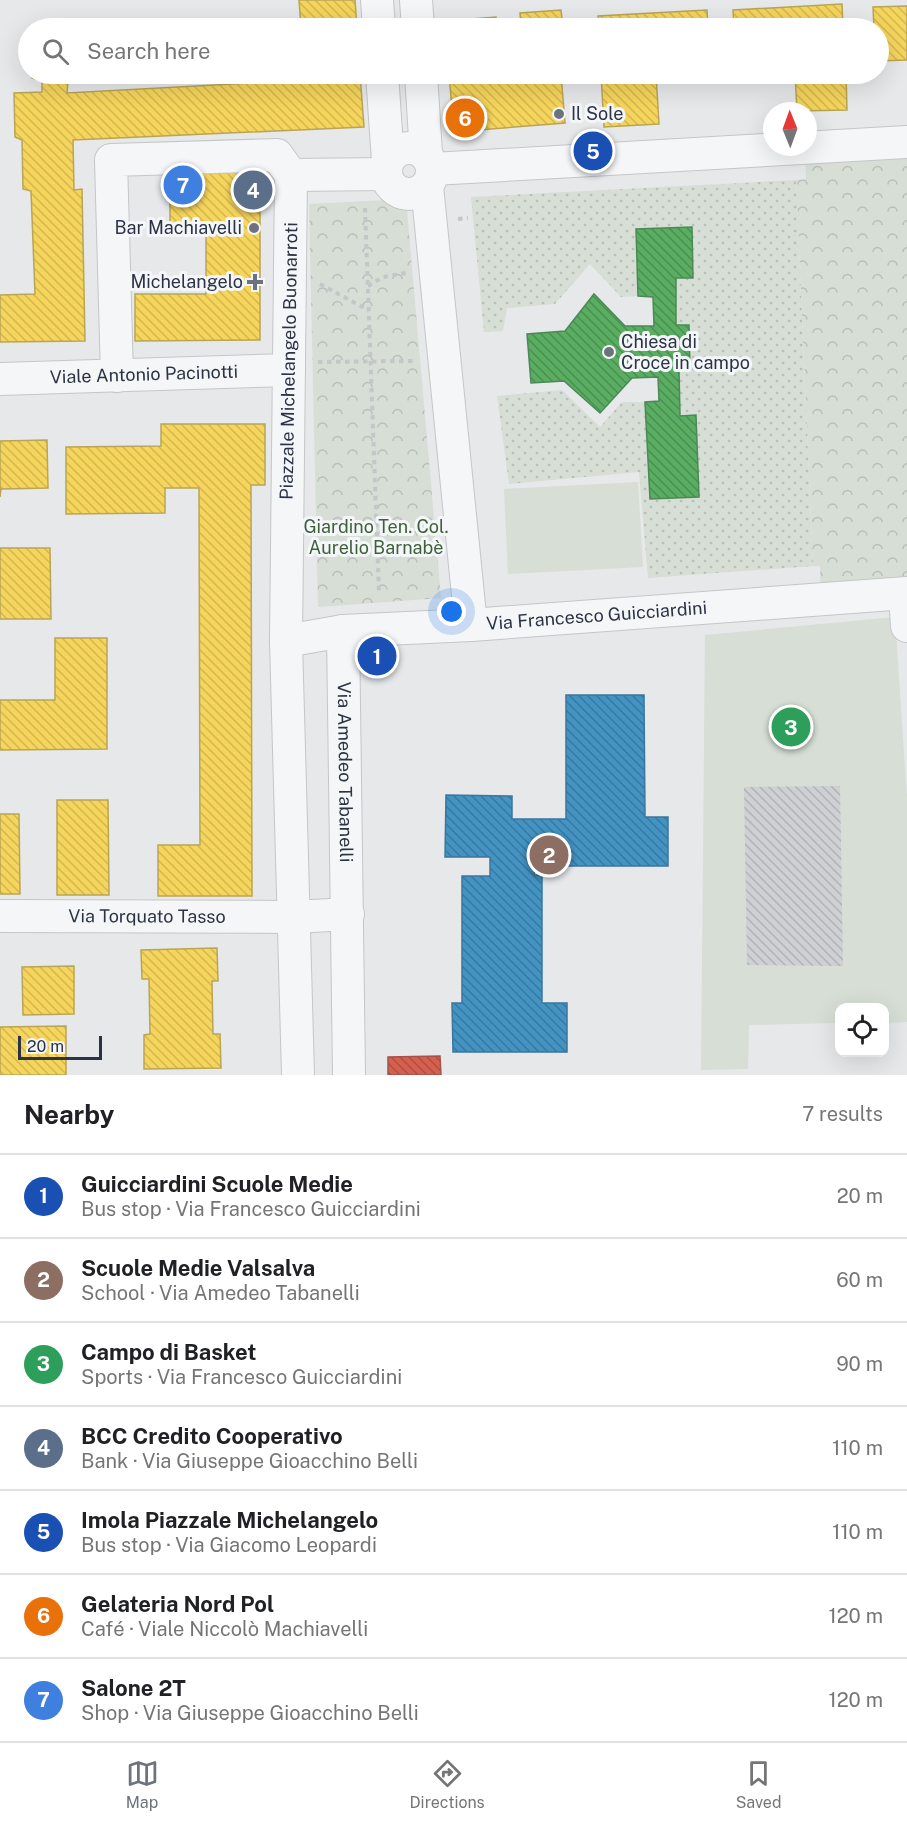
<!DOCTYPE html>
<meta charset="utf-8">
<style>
body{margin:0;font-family:"Public Sans",sans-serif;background:#f2f2f2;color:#202124}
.controls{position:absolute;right:18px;bottom:18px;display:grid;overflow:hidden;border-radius:12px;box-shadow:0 6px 24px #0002}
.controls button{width:54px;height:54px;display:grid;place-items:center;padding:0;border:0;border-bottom:2px solid #e0e0e0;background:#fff;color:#202124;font:30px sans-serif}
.compass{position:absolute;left:763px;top:102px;width:54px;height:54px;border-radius:50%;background:#fff;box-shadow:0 6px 24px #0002;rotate:359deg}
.scale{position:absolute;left:18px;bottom:15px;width:84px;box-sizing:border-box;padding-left:6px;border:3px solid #2b3445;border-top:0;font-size:16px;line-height:21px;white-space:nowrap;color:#2b3445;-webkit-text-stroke:4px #f4f6f9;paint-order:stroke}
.you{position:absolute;left:452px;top:612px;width:21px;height:21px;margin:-15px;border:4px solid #fff;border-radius:50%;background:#1a73e8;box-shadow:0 0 0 9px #1a73e833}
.badge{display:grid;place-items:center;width:39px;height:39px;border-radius:50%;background:#6c737f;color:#fff;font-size:20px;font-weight:700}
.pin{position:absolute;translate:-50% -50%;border:3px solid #fff;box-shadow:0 2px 6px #0006}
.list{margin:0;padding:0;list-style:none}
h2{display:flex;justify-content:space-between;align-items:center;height:78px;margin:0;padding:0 24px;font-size:26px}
h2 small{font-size:20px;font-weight:400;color:#757577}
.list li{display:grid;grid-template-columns:39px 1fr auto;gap:18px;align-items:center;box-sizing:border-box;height:84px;padding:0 24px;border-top:2px solid #e0e0e0}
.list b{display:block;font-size:22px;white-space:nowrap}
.list p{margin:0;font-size:20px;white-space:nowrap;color:#757577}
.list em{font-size:20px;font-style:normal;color:#757577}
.icon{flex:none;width:33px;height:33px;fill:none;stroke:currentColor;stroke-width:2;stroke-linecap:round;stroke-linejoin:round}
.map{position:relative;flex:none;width:907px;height:1075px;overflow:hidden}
.search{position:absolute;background:#fff;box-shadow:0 6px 24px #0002;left:18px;right:18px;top:18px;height:66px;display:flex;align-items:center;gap:15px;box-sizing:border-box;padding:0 21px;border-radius:33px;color:#757577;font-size:22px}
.sheet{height:666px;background:#fff}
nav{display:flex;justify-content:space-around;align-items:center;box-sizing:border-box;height:84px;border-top:2px solid #e0e0e0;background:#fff;font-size:16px;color:#757577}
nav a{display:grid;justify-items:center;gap:3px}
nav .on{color:#6c737f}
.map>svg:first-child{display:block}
.grass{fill:#d6ded6}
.forest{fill:url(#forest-crowns)}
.garden{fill:url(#garden-dots)}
.homes{fill:url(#homes-back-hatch);stroke:#b9a555;stroke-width:1.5}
.shops{fill:url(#shops-back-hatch);stroke:#a3534b;stroke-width:1.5}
.schools{fill:url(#schools-back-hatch);stroke:#3c769d;stroke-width:1.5}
.public{fill:url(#public-back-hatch);stroke:#4c8959;stroke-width:1.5}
.building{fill:url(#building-back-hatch)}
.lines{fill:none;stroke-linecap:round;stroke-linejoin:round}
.minor-casing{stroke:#c4c6c8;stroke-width:34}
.path{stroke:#c5c6ca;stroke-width:4;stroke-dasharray:4.5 4.5;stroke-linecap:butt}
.minor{stroke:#f5f6f7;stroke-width:32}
.poi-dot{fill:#6c737f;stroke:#f4f6f9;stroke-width:2}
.labels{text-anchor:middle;stroke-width:6;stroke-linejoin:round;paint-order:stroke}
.poi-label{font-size:18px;fill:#2b3445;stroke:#f4f6f9;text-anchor:start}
.street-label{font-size:18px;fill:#2b3445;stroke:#f4f6f9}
.park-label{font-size:18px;fill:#3f6138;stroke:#f4f6f9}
</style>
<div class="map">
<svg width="907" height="1075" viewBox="0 0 907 1075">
<defs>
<pattern id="forest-crowns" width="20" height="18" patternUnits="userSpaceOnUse" patternTransform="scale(1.5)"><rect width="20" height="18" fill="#d6ded6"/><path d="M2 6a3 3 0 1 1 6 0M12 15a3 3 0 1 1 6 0" fill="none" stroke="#b8bfb9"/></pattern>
<pattern id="garden-dots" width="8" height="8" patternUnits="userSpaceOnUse" patternTransform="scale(1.5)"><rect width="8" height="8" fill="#d6ded6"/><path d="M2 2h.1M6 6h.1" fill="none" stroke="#b8bfb9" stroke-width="1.8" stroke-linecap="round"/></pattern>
<pattern id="homes-back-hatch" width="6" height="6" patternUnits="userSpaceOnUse" patternTransform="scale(1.5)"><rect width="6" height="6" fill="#f6d55c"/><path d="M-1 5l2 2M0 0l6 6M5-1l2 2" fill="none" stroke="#d3b751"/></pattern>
<pattern id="shops-back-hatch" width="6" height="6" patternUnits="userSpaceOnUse" patternTransform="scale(1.5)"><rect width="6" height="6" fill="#d6604d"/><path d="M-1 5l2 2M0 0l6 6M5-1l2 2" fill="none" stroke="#ae5042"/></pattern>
<pattern id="schools-back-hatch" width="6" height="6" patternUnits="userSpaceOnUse" patternTransform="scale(1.5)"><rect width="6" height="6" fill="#4393c3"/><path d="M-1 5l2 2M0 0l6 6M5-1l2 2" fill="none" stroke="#3879a0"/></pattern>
<pattern id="public-back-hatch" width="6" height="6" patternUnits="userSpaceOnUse" patternTransform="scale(1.5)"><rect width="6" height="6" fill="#5aae61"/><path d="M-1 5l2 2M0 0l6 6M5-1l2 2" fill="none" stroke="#4b8e52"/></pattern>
<pattern id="building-back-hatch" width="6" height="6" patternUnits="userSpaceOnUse" patternTransform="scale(1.5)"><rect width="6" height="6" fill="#ced0d3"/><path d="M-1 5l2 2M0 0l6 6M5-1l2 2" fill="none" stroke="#b1b3b6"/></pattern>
</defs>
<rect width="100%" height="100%" fill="#e6e8ea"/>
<path class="grass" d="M638,482L643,567L508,574L504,489Z
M895,617L907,798V1022L885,1023L884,1008H840L839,1023L749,1025L748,1069L701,1070L705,635Z"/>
<path class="forest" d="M907,135V605L821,613L820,566H813L796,180L806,179L805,147Z
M406,199L441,598L318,607L309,204Z"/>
<path class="garden" d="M796,180L813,566L648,578L639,472L509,484L497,396L562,390L600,427L622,402H645L650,499L699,496L696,416H680L679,370L690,369L689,326L676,325V278H693L691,227L636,229L638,296L621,297L590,264L555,304L507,308L503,331L484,332L471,197Z"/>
<path class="homes" d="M299,0H355L357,28H301Z
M842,4L843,28H734L733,10Z
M907,6V60L878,61V28H874L873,7Z
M561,10L563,28H521L520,13Z
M707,10L708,28H599L598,16Z
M496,17L497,28H446L445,21Z
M32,74H97V82H68L67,93L304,80L303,74H360L364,127L73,140L74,190L82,189L85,341L0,342V295L35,294L31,191L23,189L22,140L15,137L14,93L42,92V81L32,78Z
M449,74H501V79L561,74L565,123L454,132Z
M601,74H656L659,124L604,127Z
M795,74H846L847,110L797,111Z
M260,172V340L135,341V294H206V230L170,231V173Z
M161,424H265V485H251L252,896H158V845H200L199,488H165V513L66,514V447L161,446Z
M47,440L48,488L1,489L0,497V441Z
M0,548H50L51,619H0Z
M55,638H107V749L0,750V700H55Z
M57,800H108L109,895H57Z
M0,814H19L20,894H0Z
M217,948L218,981H212L213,1034H220L221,1068L144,1069V1035L150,1034L149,979H142L141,950Z
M74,966V1014L23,1015L22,967Z
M66,1026V1075H0V1027Z"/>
<path class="shops" d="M440,1056L441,1075H388V1057Z"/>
<path class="schools" d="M566,695H644L645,817H668V866H560V871H535L534,875H542V1003H567V1052H453L452,1003H462V876H490V857H445L446,795L512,796V819H566Z"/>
<path class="public" d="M692,227L693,278H676V325H689L690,370H679L680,416L696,415L699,497L650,499L645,402L659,401L658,377L632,378L600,413L564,381L531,383L527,334L565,331L594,294L625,326H654L653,297L638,296L636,229Z"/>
<path class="building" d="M840,786L843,966L747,965L744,787Z"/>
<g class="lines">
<defs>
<g id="minor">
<path d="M377,0L379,28"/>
<path d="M416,0L418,28"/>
<path d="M382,74L388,161"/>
<path d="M421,74L426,154"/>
<circle cx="409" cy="171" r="23"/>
<path d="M433,169L907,142"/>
<path d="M291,175L286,641L298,1075"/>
<path d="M291,175L386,174"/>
<path d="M427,186L471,625"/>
<path d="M117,376L111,160L277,155L291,175"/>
<path id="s1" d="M0,379L289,370"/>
<path d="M905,594L907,626"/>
<path id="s2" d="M343,631L349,1075"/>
<path id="s3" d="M286,641L343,631L471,625L907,593"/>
<path id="s4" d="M0,916L294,917L348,914"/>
</g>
</defs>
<use href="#minor" class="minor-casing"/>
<path class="path" d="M365,208L379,594
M458,219L468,218
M320,284L368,310
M368,286L383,277L406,273
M318,362L416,361"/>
<use href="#minor" class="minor"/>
</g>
<g class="poi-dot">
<circle cx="559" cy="114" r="6"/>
<circle cx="254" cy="228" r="6"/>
<path d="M252 273h6v6h6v6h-6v6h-6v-6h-6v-6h6z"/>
<circle cx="609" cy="352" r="6"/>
</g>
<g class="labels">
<g class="poi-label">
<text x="571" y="120">Il Sole</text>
<text x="242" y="234" text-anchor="end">Bar Machiavelli</text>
<text x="243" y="288" text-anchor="end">Michelangelo</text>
<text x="621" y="348">Chiesa di<tspan x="621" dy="21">Croce in campo</tspan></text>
</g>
<g class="street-label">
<text transform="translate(289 361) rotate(-89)" y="6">Piazzale Michelangelo Buonarroti</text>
<text dy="6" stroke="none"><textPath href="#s1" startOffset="144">Viale Antonio Pacinotti</textPath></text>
<text dy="6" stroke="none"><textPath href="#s3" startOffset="312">Via Francesco Guicciardini</textPath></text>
<text dy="6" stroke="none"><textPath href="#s2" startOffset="141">Via Amedeo Tabanelli</textPath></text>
<text dy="6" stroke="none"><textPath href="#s4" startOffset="147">Via Torquato Tasso</textPath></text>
</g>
<g class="park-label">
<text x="376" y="533">Giardino Ten. Col.<tspan x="376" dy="21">Aurelio Barnabè</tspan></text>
</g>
</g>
</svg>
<div class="controls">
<button><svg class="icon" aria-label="locate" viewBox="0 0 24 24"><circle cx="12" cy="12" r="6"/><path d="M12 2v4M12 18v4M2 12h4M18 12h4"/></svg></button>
</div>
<svg class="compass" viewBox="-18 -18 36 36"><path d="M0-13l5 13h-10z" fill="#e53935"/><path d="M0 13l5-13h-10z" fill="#757577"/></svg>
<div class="scale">20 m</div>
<div class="you"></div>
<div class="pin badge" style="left:377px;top:656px;background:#1a4fb4">1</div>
<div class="pin badge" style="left:549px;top:855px;background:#8d6e63">2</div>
<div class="pin badge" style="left:791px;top:727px;background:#2e9e5b">3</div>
<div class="pin badge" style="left:253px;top:190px;background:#5c6f8a">4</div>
<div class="pin badge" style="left:593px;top:151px;background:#1a4fb4">5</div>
<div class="pin badge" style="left:465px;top:118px;background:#e8710a">6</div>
<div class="pin badge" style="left:183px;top:185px;background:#3f7fe0">7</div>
<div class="search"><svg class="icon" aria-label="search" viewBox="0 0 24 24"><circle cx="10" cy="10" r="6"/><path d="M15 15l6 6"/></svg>Search here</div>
</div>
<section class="sheet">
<h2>Nearby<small>7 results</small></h2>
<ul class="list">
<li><span class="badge" style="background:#1a4fb4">1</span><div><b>Guicciardini Scuole Medie</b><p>Bus stop · Via Francesco Guicciardini</p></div><em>20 m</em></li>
<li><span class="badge" style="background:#8d6e63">2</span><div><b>Scuole Medie Valsalva</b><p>School · Via Amedeo Tabanelli</p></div><em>60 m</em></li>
<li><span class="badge" style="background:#2e9e5b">3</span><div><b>Campo di Basket</b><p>Sports · Via Francesco Guicciardini</p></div><em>90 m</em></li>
<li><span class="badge" style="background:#5c6f8a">4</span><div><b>BCC Credito Cooperativo</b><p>Bank · Via Giuseppe Gioacchino Belli</p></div><em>110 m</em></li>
<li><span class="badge" style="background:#1a4fb4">5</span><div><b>Imola Piazzale Michelangelo</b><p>Bus stop · Via Giacomo Leopardi</p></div><em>110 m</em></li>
<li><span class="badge" style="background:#e8710a">6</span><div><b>Gelateria Nord Pol</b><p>Café · Viale Niccolò Machiavelli</p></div><em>120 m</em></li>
<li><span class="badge" style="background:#3f7fe0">7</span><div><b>Salone 2T</b><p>Shop · Via Giuseppe Gioacchino Belli</p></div><em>120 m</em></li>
</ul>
</section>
<nav>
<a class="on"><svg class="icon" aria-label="map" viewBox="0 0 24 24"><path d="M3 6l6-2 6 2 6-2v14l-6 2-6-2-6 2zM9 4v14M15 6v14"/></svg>Map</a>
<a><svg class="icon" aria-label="directions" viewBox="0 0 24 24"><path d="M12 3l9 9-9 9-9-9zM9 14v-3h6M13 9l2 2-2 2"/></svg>Directions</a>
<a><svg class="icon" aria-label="saved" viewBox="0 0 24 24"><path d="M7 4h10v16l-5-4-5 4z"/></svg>Saved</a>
</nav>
